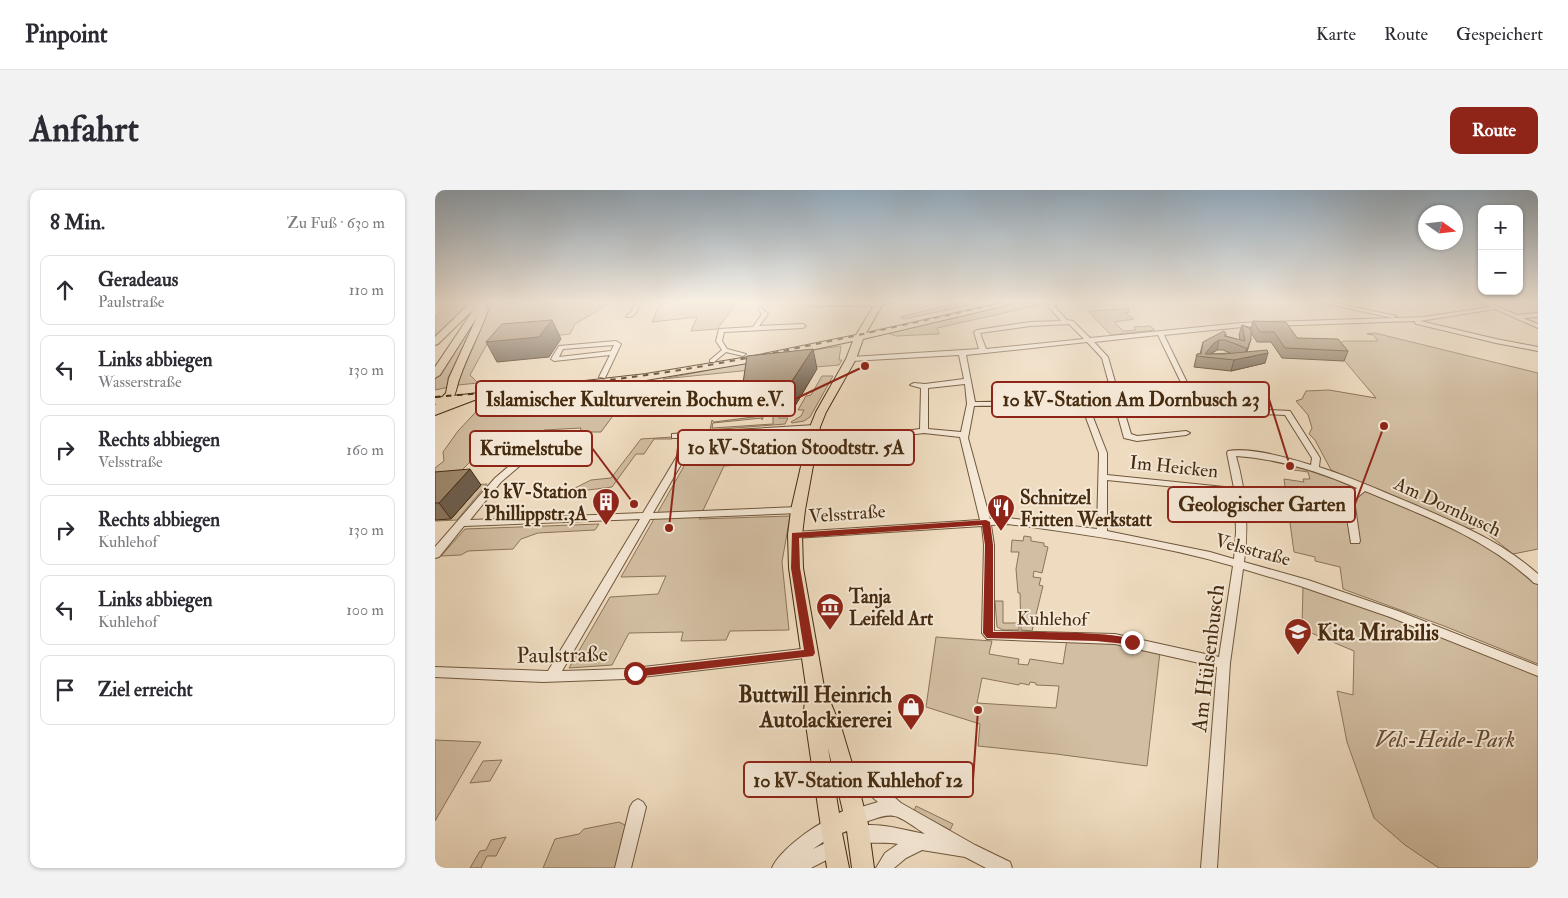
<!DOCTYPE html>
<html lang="de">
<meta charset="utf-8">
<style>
body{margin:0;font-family:"IM FELL Double Pica",serif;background:#f2f2f3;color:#2b2b33}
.controls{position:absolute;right:15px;top:15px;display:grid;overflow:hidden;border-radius:10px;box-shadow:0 1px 4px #0004}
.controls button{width:45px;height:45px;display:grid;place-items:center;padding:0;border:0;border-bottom:1px solid #e1e1e2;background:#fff;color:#2b2b33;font:25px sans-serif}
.compass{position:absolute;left:983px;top:15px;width:45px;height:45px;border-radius:50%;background:#fff;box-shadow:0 1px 4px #0004;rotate:104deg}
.stop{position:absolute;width:15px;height:15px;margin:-11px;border:4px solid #8f2418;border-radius:50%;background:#fff}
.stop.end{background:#8f2418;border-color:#fff;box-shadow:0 1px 5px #0008}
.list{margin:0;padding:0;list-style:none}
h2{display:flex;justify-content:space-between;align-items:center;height:65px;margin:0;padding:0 20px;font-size:21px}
h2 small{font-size:16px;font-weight:400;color:#7c7c81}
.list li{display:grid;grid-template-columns:32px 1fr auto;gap:15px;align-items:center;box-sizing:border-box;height:70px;margin:0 10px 10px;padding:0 10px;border:1px solid #e1e1e2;border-radius:10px}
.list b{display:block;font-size:19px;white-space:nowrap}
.list p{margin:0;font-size:16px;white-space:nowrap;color:#7c7c81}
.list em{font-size:16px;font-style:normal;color:#7c7c81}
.icon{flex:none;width:28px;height:28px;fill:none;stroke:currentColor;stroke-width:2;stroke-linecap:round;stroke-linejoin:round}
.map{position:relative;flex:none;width:1103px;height:678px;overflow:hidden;border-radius:10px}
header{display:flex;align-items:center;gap:30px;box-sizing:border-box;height:70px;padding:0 25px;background:#fff;border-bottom:1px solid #e1e1e2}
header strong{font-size:24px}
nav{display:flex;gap:28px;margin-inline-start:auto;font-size:18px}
.intro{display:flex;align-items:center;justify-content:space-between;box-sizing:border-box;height:120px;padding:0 30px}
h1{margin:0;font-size:35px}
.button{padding:12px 22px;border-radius:10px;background:#8f2418;color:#fff;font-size:18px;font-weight:700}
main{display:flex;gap:30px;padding:0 30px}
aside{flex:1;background:#fff;border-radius:10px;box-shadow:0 1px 4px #0004}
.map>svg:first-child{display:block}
.green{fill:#d2bea2;stroke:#8c7459;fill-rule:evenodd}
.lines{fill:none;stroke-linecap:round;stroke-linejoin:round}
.minor-casing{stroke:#70573c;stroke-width:2}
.major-casing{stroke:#452b10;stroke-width:2}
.highway-casing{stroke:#452b10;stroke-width:2}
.minor{fill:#f5e8d6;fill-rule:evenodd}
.major{fill:#efdcc0;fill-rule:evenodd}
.highway{fill:#efdcc0;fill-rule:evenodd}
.rail{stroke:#452b10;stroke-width:2;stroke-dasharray:5.5 5.5;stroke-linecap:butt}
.wall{fill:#87745d;stroke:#452b10;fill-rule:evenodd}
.shaded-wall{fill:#6e5e4c;stroke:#452b10}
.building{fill:#9d876c;stroke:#452b10}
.route{fill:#8f2418}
.labels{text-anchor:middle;stroke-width:4;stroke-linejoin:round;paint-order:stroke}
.street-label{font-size:19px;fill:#452b10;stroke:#f5e8d6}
.poi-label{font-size:19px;font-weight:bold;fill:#452b10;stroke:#f5e8d6;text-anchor:start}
.near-poi-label{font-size:22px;font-weight:bold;fill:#452b10;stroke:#f5e8d6;text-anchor:start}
.near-street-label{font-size:22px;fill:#452b10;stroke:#f5e8d6}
.near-park-label{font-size:22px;font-style:italic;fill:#61482d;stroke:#f5e8d6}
.leader{fill:none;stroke:#8f2418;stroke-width:2}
.callout-dot{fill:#8f2418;stroke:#f5e8d6;stroke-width:2}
.callout{fill:#f5e8d6;stroke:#8f2418;stroke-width:2}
.callout-label{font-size:20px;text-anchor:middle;font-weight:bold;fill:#452b10}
</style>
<header>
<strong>Pinpoint</strong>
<nav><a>Karte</a><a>Route</a><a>Gespeichert</a></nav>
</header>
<div class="intro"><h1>Anfahrt</h1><a class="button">Route</a></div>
<main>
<aside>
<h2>8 Min.<small>Zu Fuß · 630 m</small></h2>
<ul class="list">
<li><svg class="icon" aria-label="ahead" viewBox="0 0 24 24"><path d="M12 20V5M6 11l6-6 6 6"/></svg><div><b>Geradeaus</b><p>Paulstraße</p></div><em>110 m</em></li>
<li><svg class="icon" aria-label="left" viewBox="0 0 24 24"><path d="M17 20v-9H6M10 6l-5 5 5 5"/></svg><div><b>Links abbiegen</b><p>Wasserstraße</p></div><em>130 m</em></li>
<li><svg class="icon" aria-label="right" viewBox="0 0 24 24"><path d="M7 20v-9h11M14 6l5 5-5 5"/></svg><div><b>Rechts abbiegen</b><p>Velsstraße</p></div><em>160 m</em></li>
<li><svg class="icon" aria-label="right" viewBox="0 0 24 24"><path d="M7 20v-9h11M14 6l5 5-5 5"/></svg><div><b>Rechts abbiegen</b><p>Kuhlehof</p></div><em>130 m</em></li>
<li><svg class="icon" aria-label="left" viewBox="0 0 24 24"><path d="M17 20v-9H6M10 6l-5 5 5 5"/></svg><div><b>Links abbiegen</b><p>Kuhlehof</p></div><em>100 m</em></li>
<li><svg class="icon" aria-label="arrive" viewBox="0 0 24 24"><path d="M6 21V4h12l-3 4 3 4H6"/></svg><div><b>Ziel erreicht</b></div></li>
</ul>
</aside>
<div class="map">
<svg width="1103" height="678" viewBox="0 0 1103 678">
<rect width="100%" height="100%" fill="#efdcc0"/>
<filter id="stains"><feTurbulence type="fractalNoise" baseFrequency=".004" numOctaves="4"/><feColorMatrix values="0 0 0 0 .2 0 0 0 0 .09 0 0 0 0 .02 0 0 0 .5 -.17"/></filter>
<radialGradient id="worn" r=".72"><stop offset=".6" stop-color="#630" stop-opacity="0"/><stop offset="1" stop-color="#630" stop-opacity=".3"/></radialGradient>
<path class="green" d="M12,112H34L0,150V127Z
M54,112H174L159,123L140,134L135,144L52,154L35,185L43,193L23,195L21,194Z
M226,112H303L282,139L256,141L262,127L217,132Z
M524,112H549L469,129L465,127Z
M587,112H618L502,138L504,144L461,146L452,143Z
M693,119L694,122L690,123L699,129L679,132L688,141L701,140L699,137L715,136L720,140L676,145L653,121Z
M43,125L32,153L13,188L14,197L0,200V188Z
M940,143L1103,183V359L1078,364L1044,337L1035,339L896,280L880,250L874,244L877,238L873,225L861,211L867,209L871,201L894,200L941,208L897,156L909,151H943L938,145L932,144Z
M406,156L404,170H407L404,175L344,180L345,177L228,189L371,161Z
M387,186H398L375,227L369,231L357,233L356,232L366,226L369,220H363L371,206L376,205Z
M183,196L195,198L194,203H191L178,220L180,223L166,242H145L146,238L109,240L78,271L35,272L10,297L52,294L22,330L0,331V278L9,271L8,262L23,241L53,209Z
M326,224L329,225L327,230V228L278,233L277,238L338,234V224H344V228H353L350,234L275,240L277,230L279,232L326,226Z
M341,245L332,273L289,276L264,329L355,326L347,372L354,440L295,441L291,450L246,451L248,442L194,443L177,475L134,478L175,407L223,404L231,386L186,387L265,248Z
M238,247L237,249H219L209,264H201L177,297L145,301L138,299L156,290L176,288L206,249Z
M851,271L919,295L1030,344L1059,359L1097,388L1103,395V474L1009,436L908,399L905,377L880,371V367L859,362L849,289L869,292L868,289H875L873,282L852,279Z
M164,334L160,340L103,343L86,349L78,359L33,361L26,365L6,366L30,339Z
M589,346L596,347V351L609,353V356L613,357L607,383L599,381L598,387L606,388L604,395L608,396L597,441L586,440L585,403H583L581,379L584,362H576L577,350L588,351Z
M868,396L931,418L1103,485V678H1004L970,655L939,628L912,552L902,501L918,505L919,461L867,439Z
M560,411H568V433H584V440H568L562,437Z
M501,447L557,451L554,464L584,469L583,474L593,475L595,469L628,474L632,449L695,455L725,462L712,576L621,564L543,556L545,534L491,517ZM547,488L584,495L585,493L594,495L595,492L601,493V495L624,496L621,518L542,513Z
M0,550L46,552L0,631Z
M67,570L55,591L35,593L48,571Z
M481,616L518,634L515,640L479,621Z
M184,632L194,637L184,678H108L120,649L144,644L149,639Z
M71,647L61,666H52L46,678H35L45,661L51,660L56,650Z"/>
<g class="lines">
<defs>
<path id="minor" d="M201,112H207C203,119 200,128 192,127L191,126L196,122Z
M376,112H444L447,114L444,116H377L374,114Z
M618,112H624L619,116L632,130L638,131L655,148L807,133L989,127L1055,117L1045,112H1052L1082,125L1103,123V127L1088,128L1103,134V138L1060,119L985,131L1061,149L1103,157V161L1061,153L982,134L980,133V131L807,137L729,145L763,215L766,217L855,221L885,268L884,277C915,287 944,300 973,312C1019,332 1065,350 1103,384V394L1099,393C1051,348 990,326 930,301L919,310L925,351L924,353H916L909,309L922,298C883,281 844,269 801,266C811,301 814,335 809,372L873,390L963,421L1103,476V486L955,427L865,396L808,379L795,473L782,678H766L782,477L680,454L552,449L547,443L549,355L547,336L360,348L355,345L360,342L545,330L525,247L489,243L448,248L444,246L448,244L485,239L486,198L475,195L479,193L490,194L529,189L524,165L416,171L413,169L416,167L544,159L539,142L542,140L595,132L626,131L613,116ZM634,134L649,149L551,159L545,143L595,136ZM723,145L756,213L751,216L688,220L673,167L659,152ZM652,152L667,168L689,248L702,251L751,245L755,243L751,241L702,246L696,244L690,224L753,220L758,218L765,221L850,225L877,268L876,275C854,268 815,257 793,261L792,263L799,298L672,285V263L656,222C620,209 577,212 540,212L531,165ZM530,194L532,214L526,242L493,239V198ZM539,216C571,216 620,214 650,225L664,263L662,339L573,328L555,329L533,248ZM672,290L800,303L801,342L799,369L775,362L672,341ZM573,334C649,344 725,355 798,376L784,467L680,444L559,441V355L556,335Z
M883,112H894L961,126L958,128Z
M326,117L333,124L324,136L368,134L371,136L368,138L289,142L287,151L292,159L311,164L308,166L291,162L279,172H275V170L287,160L281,151L284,139L318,137L327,124L323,119Z
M181,151L186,154L170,188L164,187L175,165L119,171L116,169L124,156ZM179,155L176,161L124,167L128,159Z
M380,235L384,237L383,239L262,247L218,323L363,317L368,320L363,323L215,329L127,481L190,479L375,458L379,459L381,463L379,467L190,489L108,492L0,487V477L113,481L205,329L29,336L4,367L0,368V357L60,288L81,270L122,243H125L129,245L87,274L66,292L35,330L208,323L253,248H237V244Z
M409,567L414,569L466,613L540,655L575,672L577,678H551L530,667L487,660L471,668L459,678H441L450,663L463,654C448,651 430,655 416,650L414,644L416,638C437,630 469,640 490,644C482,639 467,627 459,626C444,623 427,638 413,633L411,627L413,621L443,612L404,579L402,574L404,569Z
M203,609L208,612L211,617L196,678H180L195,617L198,612Z
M395,629L401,631L403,637L401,643L378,659L399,649L405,651L407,657L405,663L376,678H337C344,661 378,636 395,629Z"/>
<path id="major" d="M441,112H449L431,143L571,112H585L428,149L421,169L391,222L385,237L370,320L367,345L368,378L389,497L407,540L421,587L433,634L439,678H417L412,641L407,643L414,678H392L369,521L371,496L354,378L353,345L356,320L375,237L381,222L411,169L418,151L319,172L211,190L0,214V208L211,184L319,166L421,145ZM393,558L408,621L404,623Z"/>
<path id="highway" d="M36,112L49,113L53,120C45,143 33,164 25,187C21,197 22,204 15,212L38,204L44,207L42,209L0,225V215L11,203L14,188L42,127L5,185L0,188V177L39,119L3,154L0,155V147Z"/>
</defs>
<use href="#minor" class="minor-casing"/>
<use href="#major" class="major-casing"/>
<use href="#highway" class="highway-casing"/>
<use href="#minor" class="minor"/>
<use href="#major" class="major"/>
<use href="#highway" class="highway"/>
<path class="rail" d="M0,207C82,200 164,193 245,180C354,162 463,136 571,112"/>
</g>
<path class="wall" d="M818,131L862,148L913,161L909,171L847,168L836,152H822L816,143L812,162L830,173L796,181L759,177L762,164H765L768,152L791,144V146L805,150L804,145L807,135L816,138ZM782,160H788L795,163L776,164Z
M350,254L351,257L348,269H341L340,265Z
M0,282L46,295L16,329L0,330Z"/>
<path class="shaded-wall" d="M117,130L126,149L114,167L62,172L51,152Z
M816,149L810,168L833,163L830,173L796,181L799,170L811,162Z
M784,150L782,160L776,163L773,168L770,164L779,153Z
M378,159L382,179L360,216L280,225L273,203L355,194Z
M350,254L351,257L348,269L347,265Z
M35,279L46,295L16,329L4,313Z"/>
<path class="building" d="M117,130L104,147L51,152L67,134Z
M818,131L851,132L862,148L903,149L913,161L850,158L839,142H825Z
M807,135L816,139V149L811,162V158L790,150H784L779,153L770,164H789L832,160L833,163L799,170L761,166L762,164H766L768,152L789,141L791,144L789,146L810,151Z
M378,159L355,194L273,203L274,197L308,193L312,166Z
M35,279L4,313H0V282Z"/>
<linearGradient id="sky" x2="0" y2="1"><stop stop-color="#93acc0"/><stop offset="0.54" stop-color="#f8efe3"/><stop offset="1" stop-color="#f8efe3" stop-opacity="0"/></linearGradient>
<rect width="1103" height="207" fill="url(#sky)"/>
<path class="route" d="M551,330L555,332L558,355V442C579,442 693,440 702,452L700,455L661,451L552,448L548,443L550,355L547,335L364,348L365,378L380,463L378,466L200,487L194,483L200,479L369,460L356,378L357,343Z"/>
<defs>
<symbol id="building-pin" viewBox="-11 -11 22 30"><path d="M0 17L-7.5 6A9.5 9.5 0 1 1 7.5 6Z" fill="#8f2418" stroke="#f5e8d6"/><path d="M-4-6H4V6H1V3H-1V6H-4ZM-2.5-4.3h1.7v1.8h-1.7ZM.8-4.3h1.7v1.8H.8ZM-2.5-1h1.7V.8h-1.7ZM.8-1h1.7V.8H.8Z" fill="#fff"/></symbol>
<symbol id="restaurant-pin" viewBox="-11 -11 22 30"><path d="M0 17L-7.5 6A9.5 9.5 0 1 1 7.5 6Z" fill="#8f2418" stroke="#f5e8d6"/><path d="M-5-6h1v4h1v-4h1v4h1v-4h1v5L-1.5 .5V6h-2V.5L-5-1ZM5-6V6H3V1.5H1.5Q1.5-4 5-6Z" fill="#fff"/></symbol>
<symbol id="museum-pin" viewBox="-11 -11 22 30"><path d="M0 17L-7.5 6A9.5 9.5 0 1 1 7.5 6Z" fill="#8f2418" stroke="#f5e8d6"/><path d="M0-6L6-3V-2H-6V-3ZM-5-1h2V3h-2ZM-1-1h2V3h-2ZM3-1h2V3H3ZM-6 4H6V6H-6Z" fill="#fff"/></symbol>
<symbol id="school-pin" viewBox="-11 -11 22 30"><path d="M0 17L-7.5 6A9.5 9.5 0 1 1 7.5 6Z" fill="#8f2418" stroke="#f5e8d6"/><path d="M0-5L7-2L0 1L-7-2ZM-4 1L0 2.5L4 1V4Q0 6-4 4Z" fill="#fff"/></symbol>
<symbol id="shop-pin" viewBox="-11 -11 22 30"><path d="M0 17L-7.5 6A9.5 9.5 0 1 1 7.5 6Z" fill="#8f2418" stroke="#f5e8d6"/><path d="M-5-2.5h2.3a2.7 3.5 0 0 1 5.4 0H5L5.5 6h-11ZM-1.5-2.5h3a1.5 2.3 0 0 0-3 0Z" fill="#fff"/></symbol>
</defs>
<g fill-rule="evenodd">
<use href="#building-pin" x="155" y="296" width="32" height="43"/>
<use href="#restaurant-pin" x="550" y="302" width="32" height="43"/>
<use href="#museum-pin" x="379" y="401" width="32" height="43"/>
<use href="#school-pin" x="847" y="426" width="32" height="43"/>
<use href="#shop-pin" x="460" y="501" width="32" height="43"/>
</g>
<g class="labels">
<g class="street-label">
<text transform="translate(739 276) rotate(6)" y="7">Im Heicken</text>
<text transform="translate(1013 316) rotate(25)" y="7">Am Dornbusch</text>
<text transform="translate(412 323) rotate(-4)" y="7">Velsstraße</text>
<text transform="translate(818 359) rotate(15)" y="7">Velsstraße</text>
<text transform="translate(617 428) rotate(1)" y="7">Kuhlehof</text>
</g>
<g class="poi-label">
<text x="152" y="308" text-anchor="end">10 kV-Station<tspan x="152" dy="22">Phillippstr.3A</tspan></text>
<text x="585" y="314">Schnitzel<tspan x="585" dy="22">Fritten Werkstatt</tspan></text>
<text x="414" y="413">Tanja<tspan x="414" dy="22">Leifeld Art</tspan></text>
</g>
<g class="near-poi-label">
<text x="882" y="450">Kita Mirabilis</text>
<text x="457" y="512" text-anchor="end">Buttwill Heinrich<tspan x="457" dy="25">Autolackiererei</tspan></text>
</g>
<g class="near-street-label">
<text transform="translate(127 464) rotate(-1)" y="8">Paulstraße</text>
<text transform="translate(772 468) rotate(-83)" y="8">Am Hülsenbusch</text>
</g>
<g class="near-park-label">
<text x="1010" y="557">Vels-Heide-Park</text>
</g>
</g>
<path class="leader" d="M430 176L360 209M855 276L834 209M234 338L243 257M199 314L157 258M949 236L920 314M543 520L538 590"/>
<g class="callout-dot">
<circle cx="430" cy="176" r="5"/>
<circle cx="855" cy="276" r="5"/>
<circle cx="234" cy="338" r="5"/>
<circle cx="199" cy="314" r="5"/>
<circle cx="949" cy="236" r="5"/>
<circle cx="543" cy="520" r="5"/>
</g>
<g class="callout">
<rect x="41" y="191" width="319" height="35" rx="5"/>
<rect x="557" y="192" width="277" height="35" rx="5"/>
<rect x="243" y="240" width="236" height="35" rx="5"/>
<rect x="35" y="241" width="122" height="35" rx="5"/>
<rect x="733" y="297" width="187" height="35" rx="5"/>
<rect x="309" y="572" width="229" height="35" rx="5"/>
</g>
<g class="callout-label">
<text x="200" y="216">Islamischer Kulturverein Bochum e.V.</text>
<text x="696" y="216">10 kV-Station Am Dornbusch 23</text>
<text x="361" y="264">10 kV-Station Stoodtstr. 5A</text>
<text x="96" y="265">Krümelstube</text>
<text x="827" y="321">Geologischer Garten</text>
<text x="423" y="597">10 kV-Station Kuhlehof 12</text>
</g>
<rect width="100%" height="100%" filter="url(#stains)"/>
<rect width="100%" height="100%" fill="url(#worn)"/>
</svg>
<div class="controls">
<button>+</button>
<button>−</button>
</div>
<svg class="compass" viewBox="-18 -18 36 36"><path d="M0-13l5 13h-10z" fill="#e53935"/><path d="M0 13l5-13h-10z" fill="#7c7c81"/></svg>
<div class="stop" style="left:200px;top:483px"></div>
<div class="stop end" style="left:697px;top:452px"></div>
</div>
</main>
